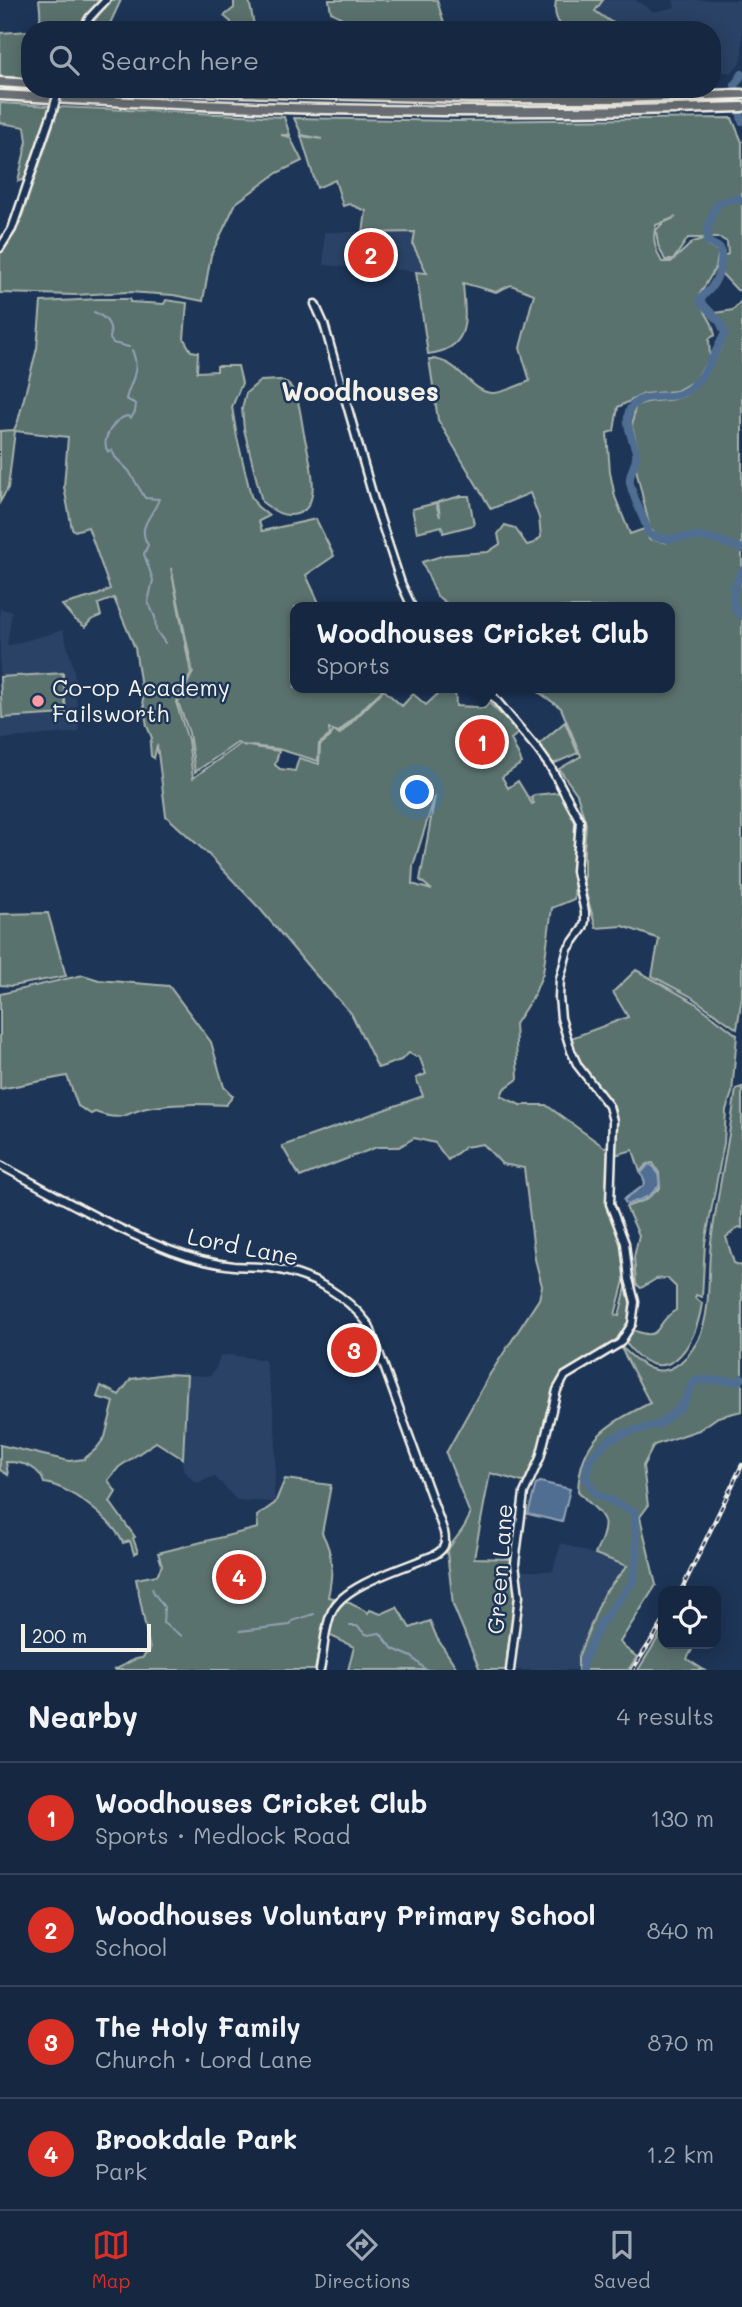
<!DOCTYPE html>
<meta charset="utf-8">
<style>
body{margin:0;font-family:Mali,sans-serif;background:#1f3048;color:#f1f3f6}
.controls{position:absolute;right:21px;bottom:21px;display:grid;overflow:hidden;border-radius:14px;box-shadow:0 4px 18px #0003}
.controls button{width:63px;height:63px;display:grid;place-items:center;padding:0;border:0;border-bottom:2px solid #35445a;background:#162841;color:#f1f3f6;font:35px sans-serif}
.scale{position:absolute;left:21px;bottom:18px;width:130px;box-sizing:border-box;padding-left:7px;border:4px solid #f4f1e8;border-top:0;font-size:19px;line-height:24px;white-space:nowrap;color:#f4f1e8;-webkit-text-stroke:5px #1d3557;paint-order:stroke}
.you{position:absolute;left:418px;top:793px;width:24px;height:24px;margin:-18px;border:5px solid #fff;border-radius:50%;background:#1a73e8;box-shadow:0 0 0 10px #1a73e833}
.badge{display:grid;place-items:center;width:46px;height:46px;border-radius:50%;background:#d93025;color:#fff;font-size:23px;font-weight:700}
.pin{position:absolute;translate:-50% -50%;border:4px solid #fff;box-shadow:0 2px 7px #0006}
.popup{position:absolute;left:290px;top:602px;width:385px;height:91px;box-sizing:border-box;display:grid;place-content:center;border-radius:14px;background:#162841;filter:drop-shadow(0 2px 5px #0005);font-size:23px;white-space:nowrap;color:#9ea6b1}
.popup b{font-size:26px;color:#f1f3f6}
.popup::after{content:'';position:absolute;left:50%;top:100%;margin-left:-14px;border:14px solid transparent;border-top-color:#162841}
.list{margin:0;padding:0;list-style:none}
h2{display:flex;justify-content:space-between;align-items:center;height:91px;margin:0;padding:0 28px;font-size:30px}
h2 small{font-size:23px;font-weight:400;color:#9ea6b1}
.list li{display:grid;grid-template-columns:46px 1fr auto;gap:21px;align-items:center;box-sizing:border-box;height:112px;padding:0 28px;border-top:2px solid #35445a}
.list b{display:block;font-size:26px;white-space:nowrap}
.list p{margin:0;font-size:23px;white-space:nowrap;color:#9ea6b1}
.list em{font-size:23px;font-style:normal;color:#9ea6b1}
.icon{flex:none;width:38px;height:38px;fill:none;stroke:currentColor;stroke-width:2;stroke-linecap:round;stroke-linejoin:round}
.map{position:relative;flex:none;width:742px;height:1670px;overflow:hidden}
.search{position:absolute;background:#162841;box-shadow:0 4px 18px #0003;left:21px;right:21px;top:21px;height:77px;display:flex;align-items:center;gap:18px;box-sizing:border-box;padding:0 24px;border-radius:28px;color:#9ea6b1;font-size:26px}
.sheet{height:539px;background:#162841}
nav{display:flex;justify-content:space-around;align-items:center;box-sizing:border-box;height:98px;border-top:2px solid #35445a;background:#162841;font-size:19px;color:#9ea6b1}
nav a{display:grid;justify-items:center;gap:4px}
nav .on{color:#d93025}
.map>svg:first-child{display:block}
.built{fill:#2c4265}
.green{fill:#5a726e;stroke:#a7b2ab;stroke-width:2;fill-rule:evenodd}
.water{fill:#506e92;stroke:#92a2b4;stroke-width:2}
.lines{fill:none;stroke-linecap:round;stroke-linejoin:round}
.stream{stroke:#92a2b4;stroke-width:2}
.river{stroke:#506e92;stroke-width:8}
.secondary-casing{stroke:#f4f1e8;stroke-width:11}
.highway-casing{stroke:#f4f1e8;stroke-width:13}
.secondary{stroke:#1d3557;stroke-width:6}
.highway{stroke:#6a7074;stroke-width:8}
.rail-casing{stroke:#f4f1e8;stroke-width:4.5}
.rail{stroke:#1d3557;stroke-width:2;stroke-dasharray:5;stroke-linecap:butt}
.secondary-bridge-casing{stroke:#f4f1e8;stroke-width:11;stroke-linecap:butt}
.secondary-bridge{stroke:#1d3557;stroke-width:6}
.poi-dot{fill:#ff9aa2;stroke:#1d3557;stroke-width:2.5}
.labels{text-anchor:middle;stroke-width:5;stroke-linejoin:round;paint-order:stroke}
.poi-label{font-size:23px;fill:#f4f1e8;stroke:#1d3557;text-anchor:start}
.street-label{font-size:23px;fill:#f4f1e8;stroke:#1d3557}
.quarter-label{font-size:26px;font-weight:bold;fill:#f4f1e8;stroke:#1d3557}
</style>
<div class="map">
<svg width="742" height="1670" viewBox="0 0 742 1670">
<rect width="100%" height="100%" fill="#1d3557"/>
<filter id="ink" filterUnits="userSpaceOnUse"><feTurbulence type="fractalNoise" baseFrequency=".0143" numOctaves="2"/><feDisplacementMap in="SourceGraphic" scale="14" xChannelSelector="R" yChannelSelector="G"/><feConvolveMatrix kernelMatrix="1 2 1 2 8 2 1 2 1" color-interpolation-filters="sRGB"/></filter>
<g filter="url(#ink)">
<path class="built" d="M603,0H635L654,12L675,7L673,0H742V60L731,73L712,69V30H629V27L611,22L595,10Z
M324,232H415L413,246L427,273L358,265L357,268L324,265Z
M0,609L12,611L7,646L63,630L74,670L79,732L0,739Z
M230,1355L265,1360L272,1399L276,1440L274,1502L237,1500L214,1476L198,1483L193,1481L184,1470L182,1463L187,1375L210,1376L216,1368L220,1356Z
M561,1543L627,1566L602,1595L577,1657V1670H514L518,1571H553Z"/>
<path class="green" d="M39,0H101L82,21L78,30H34C43,22 40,11 39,0Z
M109,0H121L107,30H88Z
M234,0H249L255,30H232L231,22L224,16L234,8Z
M329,0H437L446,30H344L342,18L331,12Z
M556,0H603L595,11L611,22L630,27L629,30H565C555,20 554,13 556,0Z
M30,31V78L0,77V33Z
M302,89H699L498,92Z
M0,103L50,106L24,180L18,181L27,141L25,127L0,123Z
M59,107L284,117L290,135H281L290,137L302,161L277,173L236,203L211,255L203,301L173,295L128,292L76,295L0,293V254L19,225Z
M294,118L459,121L732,118L742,142V291L737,290L720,272L723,256L728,254L727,242L720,238H688L673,260H665L658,245L656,230L663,223L676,217L656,225C652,239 655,249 662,262H671L693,242L704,239L707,245L719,251L716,267L700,294L699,301L712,324L715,335L709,339L710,358L694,381L676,391L644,394L618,407L614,431L607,433L610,472L615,497L630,534L644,529L649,539L664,542L650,529L636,469L639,453L632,426L635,406C650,398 668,403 683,396C697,389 726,347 725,332C725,324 720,319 715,313L733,310L742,300V996L737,1029L690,996L652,976L659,939L623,926L596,928L584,886V850L586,824L577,794L559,769L581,756L561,708L533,688H669V607H452L437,596L422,562L445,555L488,552L500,544L498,534L505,525L515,528L527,545L534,543L541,537L539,518L530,493L491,509L438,420L429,359C459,358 468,391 492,393C501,394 521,384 530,381L520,348L534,294L511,285L496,292L463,283C465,317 473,349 428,354L416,272L427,273L413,245L415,232L363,233L366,211L349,204L343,206L335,180L317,188L301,136L322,139L302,135Z
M98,299H130V302L164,304L166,300L187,303L184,339L191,351L198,352L197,372L217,371V366H238L242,383L232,407L237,437L251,496L257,506L269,516L259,521L262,531L316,519L334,556L306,575L321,607H295V688H384L339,732L329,729L330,735L319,744L318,761L278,749L242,745L279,751L275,765L280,769L295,771L299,758L319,764L320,745L330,737L333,731L340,734L384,690L402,706L413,694L426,705L444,688H455L456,706L477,707L478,709L485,708L489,703L520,732L511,739L522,763L502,777L508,788L518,781L532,804L534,803L531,798L534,795L562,792L577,819L574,899L552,908L543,973L534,995L515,1024L518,1079L504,1089L501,1096L520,1105H546L604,1147L609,1146L607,1211L622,1241L625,1277L615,1315L619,1316L627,1283L632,1318L629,1324L617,1343L573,1367L559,1378L546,1412L537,1459L526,1483L490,1473L474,1558L513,1559L516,1596L507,1655L508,1670H480L453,1605L447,1552C454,1537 464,1533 470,1514L446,1453L490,1374L539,1299L542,1286L535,1259L524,1168L502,1164L483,1144L465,1147L448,1160L435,1143L414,1138L399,1147H377L300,1177L282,1146L423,1096L416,1078L426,1074L419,1056L416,1057L409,1053L401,1060L378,1068L351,1013L313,972L261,910L209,855L166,816L157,745L154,758L151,756L150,744L152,738L147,726L135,648L114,598L98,604L101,616L91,620L85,627L73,618L62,605L98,595L110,589L88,527L75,531L72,529L64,487L68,437L15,431L8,488L0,502V431L14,430L18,421L37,348L41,302ZM171,568L193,672L178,702L189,733L195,772L237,743L240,744L193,778L188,740L176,702L191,674ZM435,796L420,880L432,890L412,884L413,866Z
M281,380C284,382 288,383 290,386C300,397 301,420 304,434C308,454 325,506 297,514C282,518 273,510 262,502L244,429L242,408L246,393L260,381Z
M461,496H469L474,525L443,533L442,526L417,532L412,509L436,503L440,517L438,502Z
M63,673L66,714L2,718L0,677Z
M565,722L578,753L553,764L539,744Z
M48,913L66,976L12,986L0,985V914Z
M636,970L694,1002L737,1035L732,1093L726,1110L724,1143L705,1243L702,1297L696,1295L695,1298L702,1303C696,1347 665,1395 625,1342L633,1330C664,1343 653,1323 676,1310V1287L667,1278L656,1279L641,1288L636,1284L634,1257L639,1235L626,1207L645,1200L660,1188L659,1173L653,1163L647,1164L640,1172L633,1150L615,1155V1123L607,1098L580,1065L571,1038L628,1017L613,992Z
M83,975L99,980L169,986L211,1042L224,1087L233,1096L226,1105C202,1104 177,1103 153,1107C126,1110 127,1124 95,1112L91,1114L78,1106L67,1076L0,1089V994Z
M742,1087V1228L739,1227L726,1237L734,1263L742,1266V1411L718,1417L699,1430L654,1445L643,1466L648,1506L640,1517L656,1585L620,1642L624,1647L637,1657L628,1670H578V1657L603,1595L627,1566L595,1554C615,1514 601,1518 578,1491C580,1438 608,1424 650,1403L620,1346C632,1356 648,1374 665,1370C680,1368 693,1350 699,1338C712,1309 707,1273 711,1242C718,1191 729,1141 736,1089Z
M166,1374L187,1375L183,1459L156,1442L119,1467L108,1480L116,1492L110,1502L135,1537L133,1538L138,1552L134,1554L130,1541L123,1543C113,1520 69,1486 44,1483C39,1466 22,1462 6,1462L8,1475L0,1470V1445L69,1461L84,1459L96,1449L105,1437L114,1402L97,1397L101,1386L119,1395L131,1379Z
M285,1479L331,1485L322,1533C334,1555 333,1573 328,1597L334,1598C322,1622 320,1645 315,1670H113C123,1667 132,1658 142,1658L150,1650L136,1579L157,1575L162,1565L158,1553L258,1528L257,1516L275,1503Z
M343,1598C350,1606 360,1606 368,1613L370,1610L381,1614L397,1607L410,1628L430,1621L437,1638L458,1670H348L354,1647L329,1635L336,1610Z
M663,1630V1644H695L687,1659L704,1670H638Z"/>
<path class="water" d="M649,1164C657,1167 660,1177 659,1186L649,1196L627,1205L624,1200C630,1193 641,1190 645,1183L641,1173Z
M540,1482L570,1489L562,1522L528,1514L536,1484Z"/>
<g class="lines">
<path class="stream" d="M94,312C107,318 112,324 110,339L113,343L129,347
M132,350C141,371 131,380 126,399L136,404L135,412L131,418L127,416C114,419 100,440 108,452L112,450L115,457L129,471L145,498L159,499C153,516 136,526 148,545L144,554L153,580L148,602L155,617L156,630L165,643
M152,1588L154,1593L164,1607L163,1623L182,1636
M350,1626H357C367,1636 365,1636 380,1633L393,1649L412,1657L426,1670
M240,1631L290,1625L292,1621L314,1614"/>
<path class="river" d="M742,74L735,85L742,121
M742,201L737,198C731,200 724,201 719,203C712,208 706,234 708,242L720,248C724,260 719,277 711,288C707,293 703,295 700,301L720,322L725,333C714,354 703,385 680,394C666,399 644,393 633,405C621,417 633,439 636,452C638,464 628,472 630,483C634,501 644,517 649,534C664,543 682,536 699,537C714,538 728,543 742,549
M742,571L734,588L733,597L735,610L742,616
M582,1670L583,1662L601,1623L632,1583L637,1558L635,1512L595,1493L586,1478L589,1460L607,1441L625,1433L660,1424L682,1406L693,1383L698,1380L740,1381L742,1378"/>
<defs>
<path id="secondary" d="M82,30L90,17L106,0
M0,248L12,229L53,110
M315,304L324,324L374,500L401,583L412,607
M486,688L538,750L551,768L580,821L576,871L585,912V921L583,928L568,949L560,979L559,997L561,1018L571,1051L578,1066L609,1106L613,1121L610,1204L625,1243L629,1279L635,1302L632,1324L620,1343L565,1376L557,1390L540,1458L524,1493L515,1563L519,1596L510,1670
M0,1165C56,1195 112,1228 172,1251C191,1258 213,1264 234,1266C248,1267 262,1266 276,1269C315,1277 345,1294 369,1325L444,1532C446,1542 446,1548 436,1554C409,1567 345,1583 332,1611C324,1628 324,1651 320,1670"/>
<path id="highway" d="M0,82L30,84
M126,89L470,98H613L742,94
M0,95C247,110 495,116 742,107"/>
</defs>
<use href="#secondary" class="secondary-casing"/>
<use href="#highway" class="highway-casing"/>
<use href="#secondary" class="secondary"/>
<use href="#highway" class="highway"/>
<defs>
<path id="rail" d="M681,1591L742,1465
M632,1670L663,1623"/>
</defs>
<use href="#rail" class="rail-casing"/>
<use href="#rail" class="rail"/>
<defs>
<path id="secondary-bridge" d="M53,110L59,89"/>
</defs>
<use href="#secondary-bridge" class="secondary-bridge-casing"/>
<use href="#secondary-bridge" class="secondary-bridge"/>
</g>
</g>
<circle class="poi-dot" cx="38" cy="701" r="7"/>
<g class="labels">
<g class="poi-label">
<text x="52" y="696">Co-op Academy<tspan x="52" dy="26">Failsworth</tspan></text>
</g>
<g class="street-label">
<text transform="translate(243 1247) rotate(11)" y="8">Lord Lane</text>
<text transform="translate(500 1569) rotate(-86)" y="8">Green Lane</text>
</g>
<g class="quarter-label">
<text x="360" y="401">Woodhouses</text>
</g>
</g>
</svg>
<div class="controls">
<button><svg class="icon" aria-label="locate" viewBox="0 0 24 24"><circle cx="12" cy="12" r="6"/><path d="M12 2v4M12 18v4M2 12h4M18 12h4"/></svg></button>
</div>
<div class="scale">200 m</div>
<div class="you"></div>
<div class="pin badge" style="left:482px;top:742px">1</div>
<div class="popup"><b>Woodhouses Cricket Club</b>Sports</div>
<div class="pin badge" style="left:371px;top:255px">2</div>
<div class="pin badge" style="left:354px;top:1350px">3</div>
<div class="pin badge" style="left:239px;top:1577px">4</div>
<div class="search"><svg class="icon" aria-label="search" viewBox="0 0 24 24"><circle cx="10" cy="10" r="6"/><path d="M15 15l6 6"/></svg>Search here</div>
</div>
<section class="sheet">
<h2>Nearby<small>4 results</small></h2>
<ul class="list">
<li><span class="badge">1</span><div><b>Woodhouses Cricket Club</b><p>Sports · Medlock Road</p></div><em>130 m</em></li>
<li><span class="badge">2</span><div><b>Woodhouses Voluntary Primary School</b><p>School</p></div><em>840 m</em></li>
<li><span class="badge">3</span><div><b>The Holy Family</b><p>Church · Lord Lane</p></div><em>870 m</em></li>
<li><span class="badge">4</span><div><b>Brookdale Park</b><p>Park</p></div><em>1.2 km</em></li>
</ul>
</section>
<nav>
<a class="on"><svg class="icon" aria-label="map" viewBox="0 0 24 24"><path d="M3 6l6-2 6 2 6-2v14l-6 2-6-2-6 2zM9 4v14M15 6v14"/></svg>Map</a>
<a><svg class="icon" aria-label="directions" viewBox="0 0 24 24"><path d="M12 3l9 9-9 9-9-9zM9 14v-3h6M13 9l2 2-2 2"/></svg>Directions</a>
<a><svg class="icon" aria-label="saved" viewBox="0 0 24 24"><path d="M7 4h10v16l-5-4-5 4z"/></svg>Saved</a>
</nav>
